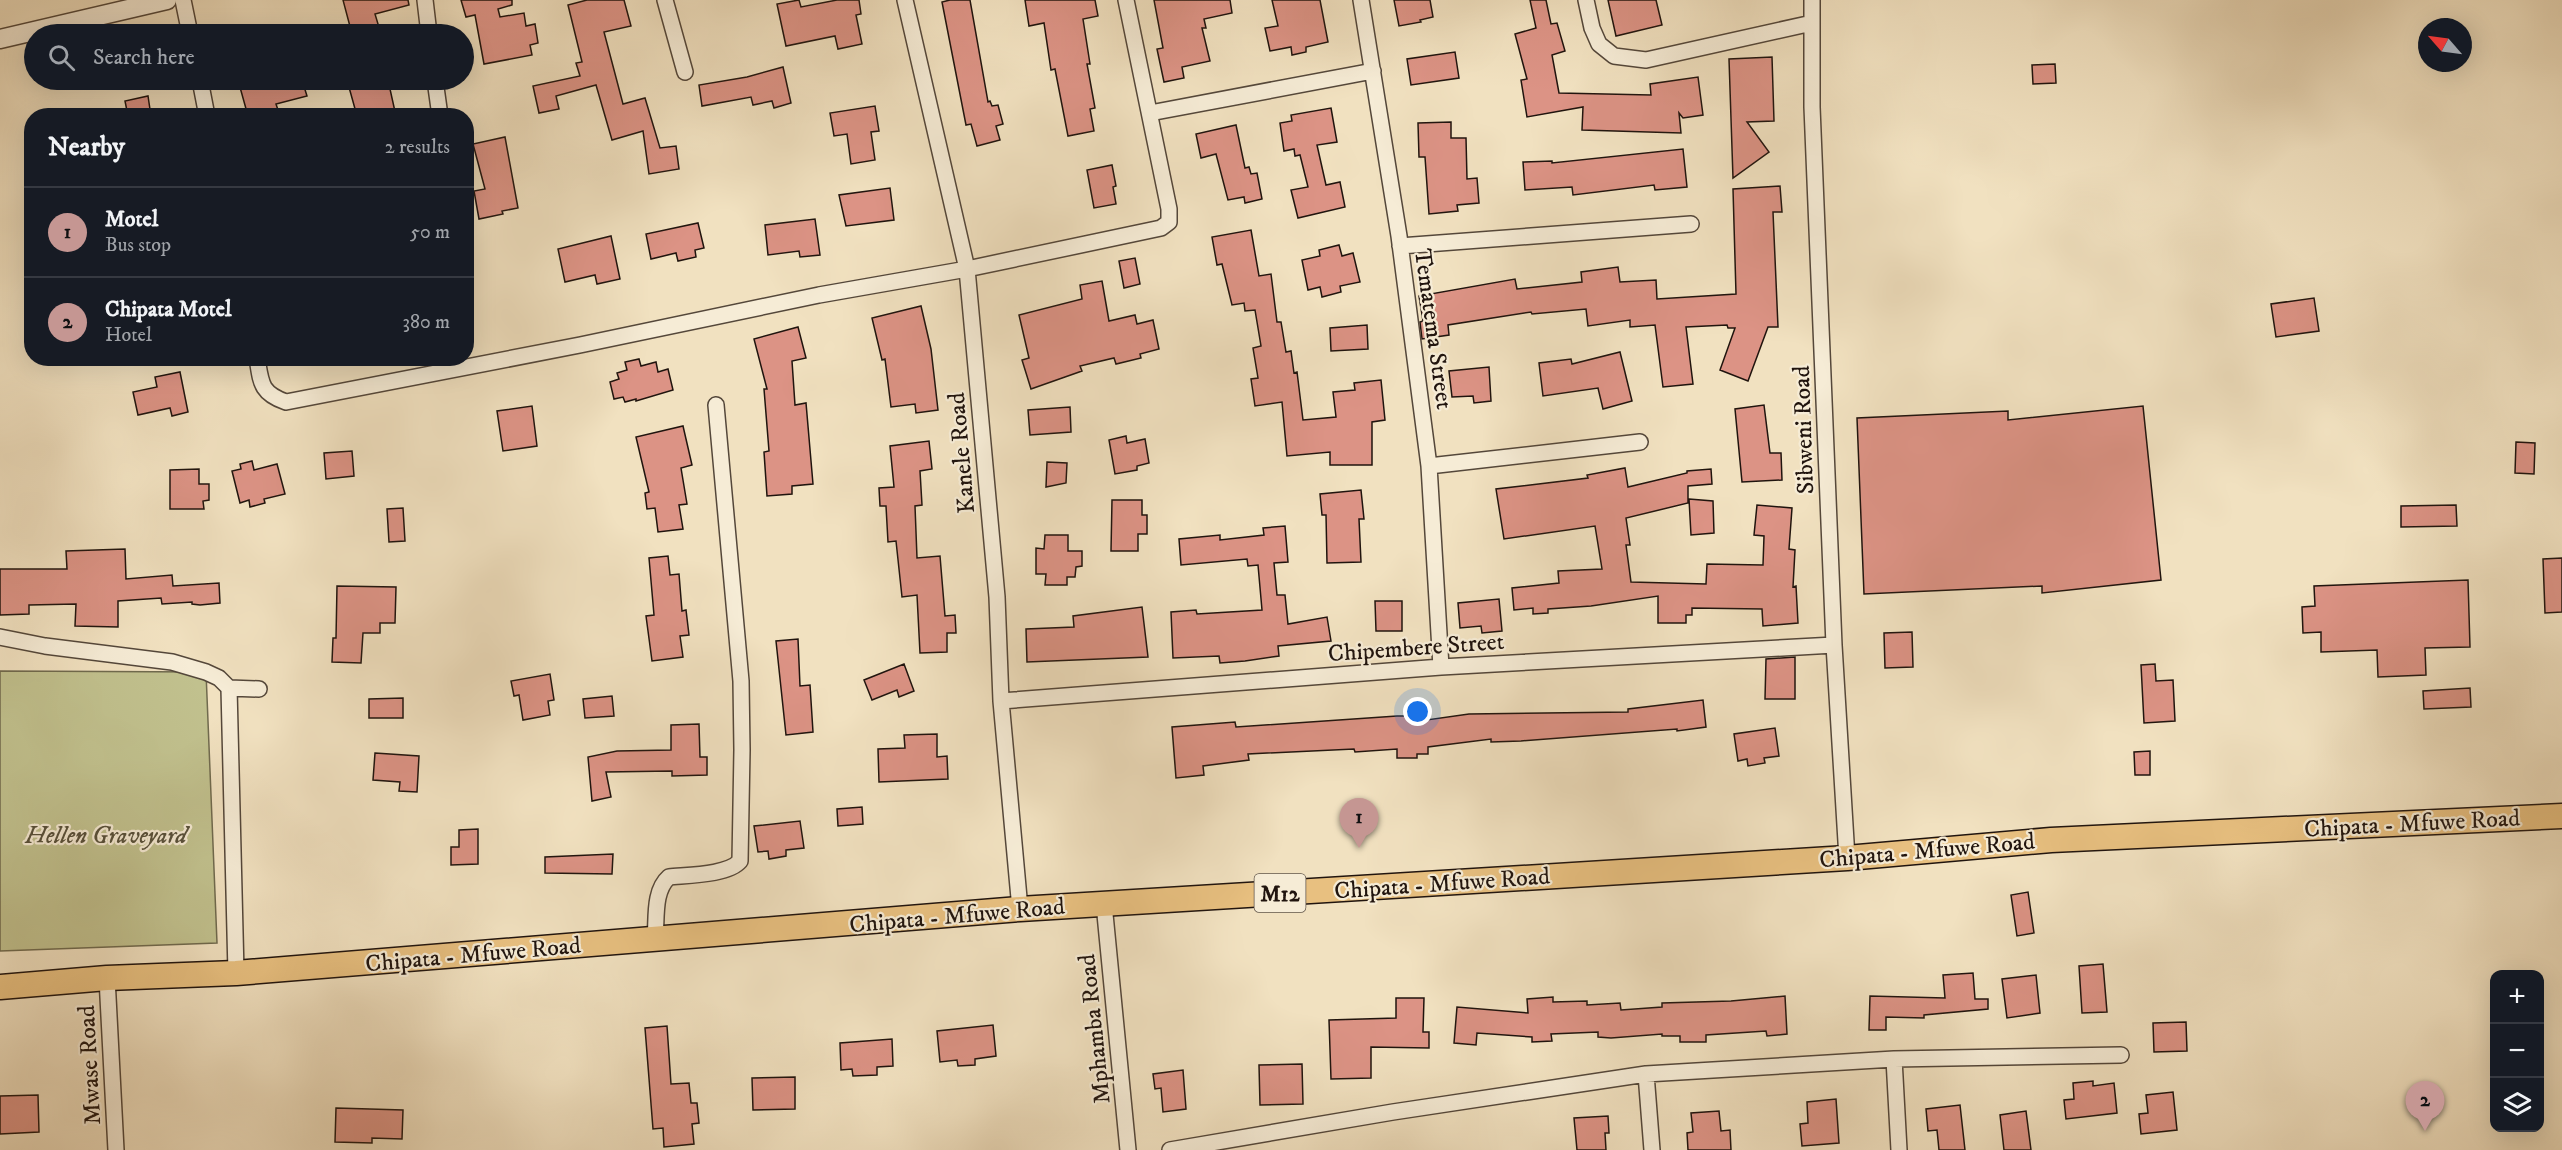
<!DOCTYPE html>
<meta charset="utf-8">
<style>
body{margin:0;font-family:"IM FELL DW Pica",serif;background:#20242c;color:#f1f3f6}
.controls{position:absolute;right:18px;bottom:18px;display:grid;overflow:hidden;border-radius:12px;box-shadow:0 6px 24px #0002}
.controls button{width:54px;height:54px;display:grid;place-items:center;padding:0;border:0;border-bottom:2px solid #363941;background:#171b24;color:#f1f3f6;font:30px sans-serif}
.compass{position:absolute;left:2418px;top:18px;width:54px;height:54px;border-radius:50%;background:#171b24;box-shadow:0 6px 24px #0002;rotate:298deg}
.you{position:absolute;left:1418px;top:712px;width:21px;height:21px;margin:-15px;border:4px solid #fff;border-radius:50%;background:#1a73e8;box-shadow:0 0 0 9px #1a73e833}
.badge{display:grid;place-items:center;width:39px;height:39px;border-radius:50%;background:#c59692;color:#111;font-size:20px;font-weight:700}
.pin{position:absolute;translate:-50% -50px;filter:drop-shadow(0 2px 3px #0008)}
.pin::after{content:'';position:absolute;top:32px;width:21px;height:18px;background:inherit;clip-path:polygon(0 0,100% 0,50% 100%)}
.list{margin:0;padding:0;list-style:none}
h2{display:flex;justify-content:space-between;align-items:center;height:78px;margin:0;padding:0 24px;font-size:26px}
h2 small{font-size:20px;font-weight:400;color:#9ea1a6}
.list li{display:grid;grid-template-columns:39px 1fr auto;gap:18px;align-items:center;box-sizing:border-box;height:90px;padding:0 24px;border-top:2px solid #363941}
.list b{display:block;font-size:22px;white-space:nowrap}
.list p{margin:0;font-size:20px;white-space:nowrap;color:#9ea1a6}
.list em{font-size:20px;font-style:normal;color:#9ea1a6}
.icon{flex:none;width:33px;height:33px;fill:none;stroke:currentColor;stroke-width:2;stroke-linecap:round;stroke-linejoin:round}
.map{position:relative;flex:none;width:2562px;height:1150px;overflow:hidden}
.search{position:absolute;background:#171b24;box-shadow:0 6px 24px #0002;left:24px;top:24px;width:450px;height:66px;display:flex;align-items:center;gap:15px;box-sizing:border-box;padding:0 21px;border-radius:33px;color:#9ea1a6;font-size:22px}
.panel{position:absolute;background:#171b24;box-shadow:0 6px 24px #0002;left:24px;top:108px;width:450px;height:258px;border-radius:24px}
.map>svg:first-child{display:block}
.green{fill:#c1c18e;stroke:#706a4e;stroke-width:1.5}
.building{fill:#dc9385;stroke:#20140e;stroke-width:1.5}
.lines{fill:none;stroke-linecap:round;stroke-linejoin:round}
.minor-casing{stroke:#54473a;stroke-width:18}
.tertiary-casing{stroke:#54473a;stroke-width:21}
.primary-casing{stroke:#20140e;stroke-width:27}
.minor{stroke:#f6ecd6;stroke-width:15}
.tertiary{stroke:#f6ecd6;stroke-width:18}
.primary{stroke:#e8c080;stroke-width:24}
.labels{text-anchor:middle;stroke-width:4.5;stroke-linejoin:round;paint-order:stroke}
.shield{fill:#f6ecd6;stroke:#60554a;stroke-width:1.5}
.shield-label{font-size:22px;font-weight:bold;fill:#20140e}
.street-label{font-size:24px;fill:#20140e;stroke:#f6ecd6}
.park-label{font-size:24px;font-style:italic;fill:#58513b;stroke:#f6ecd6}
</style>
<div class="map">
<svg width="2562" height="1150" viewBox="0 0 2562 1150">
<rect width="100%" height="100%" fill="#f1e1c0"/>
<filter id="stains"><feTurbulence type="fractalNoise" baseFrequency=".00333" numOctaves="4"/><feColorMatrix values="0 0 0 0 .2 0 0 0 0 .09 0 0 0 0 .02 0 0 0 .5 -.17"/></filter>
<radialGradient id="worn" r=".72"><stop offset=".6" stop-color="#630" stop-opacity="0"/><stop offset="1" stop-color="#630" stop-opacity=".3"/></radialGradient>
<path class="green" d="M0,671L206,672L217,943L0,951Z"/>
<path class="building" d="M343,0H408L409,5L375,14L381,34H352Z
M461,0H512V5L498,9L500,17L524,13L526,26L535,24L538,43L530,45L532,55L484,64L475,15L466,17Z
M587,0H624L631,26L604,32L623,104L645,98L660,148L676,146L679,169L649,174L643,131L612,140L596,85L556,96L559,109L539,113L533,86L580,76L576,63L582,62L568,5Z
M799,0L801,7L837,0H859L861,14L856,15L862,44L838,49L835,36L786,46L777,4Z
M950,0H970L988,102L990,101L992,106L998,105L1003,124L996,126L1000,140L977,146L971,124L966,125L942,2Z
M1025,0H1095L1098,16L1083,19L1090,64H1087L1095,108L1090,109L1094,131L1068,136L1055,69L1051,70L1044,23L1029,26Z
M1154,0H1230L1232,13L1204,19L1206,28H1202L1210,61L1182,67L1184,78L1164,82L1157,49L1163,48Z
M1272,0H1320L1328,42L1306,47V52L1292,55L1291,47L1270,51L1265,28L1278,26Z
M1394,0H1430L1433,17L1420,20L1421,22L1399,26Z
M1530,0H1546L1551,24L1557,23L1565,51L1552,55L1559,93L1651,95L1650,84L1698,77L1703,115L1683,118L1679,113L1681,133L1582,130L1583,107L1527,117L1521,80L1527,79L1515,34L1536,28Z
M1608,0H1656L1662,25L1616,36Z
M1455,52L1459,78L1411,85L1407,59Z
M1772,57L1774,121L1747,122L1769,152L1733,178L1729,59Z
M2055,64L2056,83L2033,84L2032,65Z
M783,67L791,103L774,108L772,101L753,105L751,97L702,106L699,85L747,77Z
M238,80H302L307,96L276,104L278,110L259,116H248Z
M347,80H388L396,116H357Z
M148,96L151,116H128L125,101Z
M875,106L879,131L871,132L875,160L851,164L847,134L834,136L830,113Z
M1331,108L1337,142L1317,145L1326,185L1340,182L1345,207L1298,218L1291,190L1308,187L1300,155L1295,156L1294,149L1284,151L1280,123L1292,121L1291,115Z
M1451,122V138H1466L1467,179L1477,178L1479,203L1457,205L1458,211L1429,214L1425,157H1419L1418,123Z
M1236,125L1245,168L1249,167L1251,174L1257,173L1262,199L1245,203L1244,197L1228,200L1216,154L1201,158L1196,134Z
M505,137L518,208L502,211L503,214L479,219L474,191L485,189L473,144Z
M1683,149L1687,187L1655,190L1654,185L1573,195L1572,187L1525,190L1523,162L1552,161V163Z
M1112,165L1116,186L1113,187L1116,204L1094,208L1087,170Z
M1780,186L1782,212H1773L1778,327H1768L1748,381L1720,370L1735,328H1728L1727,325L1686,327L1693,384L1663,387L1655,325L1630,327V320L1588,326L1586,309L1532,314L1531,312L1448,325L1449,335L1422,339L1420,322L1423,321L1419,296L1515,279L1517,289L1582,282L1581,272L1618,267L1620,282L1656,280L1657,299L1736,294L1733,189Z
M890,188L894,220L846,226L839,195Z
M815,219L820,255L800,257L799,251L768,255L765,225Z
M698,223L704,248L695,250L696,257L678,261L676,253L651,259L646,234Z
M1251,230L1259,276L1271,274L1277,322H1281L1286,352L1291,351L1294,373L1297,372L1303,420L1336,417L1333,392L1355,390L1354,383L1381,380L1385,420L1372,422V465H1330V452L1287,456L1282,402L1255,406L1251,379L1258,378L1253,348L1261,346L1255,310L1245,311L1244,303L1232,305L1222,264L1217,265L1212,237Z
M611,236L620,279L597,284L595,275L565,282L558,249Z
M1339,245L1342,256L1353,253L1360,282L1340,286L1341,292L1322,297L1320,287L1308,290L1302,260L1320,256L1319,250Z
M1135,258L1140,284L1124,288L1119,261Z
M1102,281L1109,321L1135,315L1137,324L1153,320L1159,349L1140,354L1141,358L1116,364L1114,358L1080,366L1082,371L1031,389L1022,360L1029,358L1019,315L1082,299L1080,285Z
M2314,298L2319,331L2276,337L2271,304Z
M921,306L931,349L938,410L916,413L915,404L891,407L885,359L882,360L872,318Z
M1367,325L1368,349L1331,351L1330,328Z
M798,327L806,358L792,361L795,405L806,403L813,484L792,486V494L767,496L764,452L769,451L764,389H767L754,339Z
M1620,352L1632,401L1603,409L1598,388L1543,396L1539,363L1571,359L1572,364Z
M639,359L641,366L656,362L658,372L668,369L673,390L636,401V399L625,402L623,397L614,399L610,382L619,379L617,373L627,370L625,362Z
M1489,367L1491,401L1474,403L1473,396L1452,397L1449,371Z
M180,372L188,412L172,416L170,408L138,415L133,392L157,387L155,377Z
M1764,405L1770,453H1781L1782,480L1742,482L1735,409Z
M532,406L537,446L503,451L497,411Z
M2143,406L2161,580L2042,593V586L1864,594L1857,418L2008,411V420Z
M1070,407L1071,432L1030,435L1028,410Z
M683,426L692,465L681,468L687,504L679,505L683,529L658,532L655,508L647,509L645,493L649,492L636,437Z
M1126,436L1127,443L1145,439L1149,463L1137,466V470L1115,474L1109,440Z
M929,441L932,469L920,471L922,505L915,506L917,558L940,556L945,616L955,615L956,633H947V652L920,653L917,595L902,597L896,541L888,542L886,506H880L879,488L894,487L890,446Z
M2516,442L2535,443L2534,474L2515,473Z
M352,451L354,476L326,479L324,453Z
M252,461L254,470L277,464L285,494L264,499L265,503L250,507L249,500L240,503L232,471L241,469L240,464Z
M1047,462L1067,463L1066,483L1046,487Z
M1625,468L1628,487L1687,473V471L1711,469L1712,484L1688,486V503L1626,518L1630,545H1626L1631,582L1706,584L1707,564L1763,565L1764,536L1754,535L1757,505L1792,508L1789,549L1795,550L1793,587L1796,586L1798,623L1763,626L1762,609L1692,608V615H1686V623H1658V596L1591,606L1548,609V613L1533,614V608L1514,610L1512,588L1559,583L1558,571L1602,569L1595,526L1504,539L1496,489L1588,478L1587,475Z
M199,469V484H209V500L203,501L204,509H170V470Z
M1361,490L1364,519H1359L1361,562L1327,563L1326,515H1322L1320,494Z
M1689,499L1713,501L1714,533L1691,535Z
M1112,500H1142V515H1147V534H1138V551H1111Z
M2456,505L2457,526L2401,527V506Z
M403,508L405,541L389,542L387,509Z
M1285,526L1288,562L1274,563L1277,595H1285L1288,624L1327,617L1331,641L1278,646L1279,656L1245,661L1220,663L1219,656L1173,658L1171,612L1196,610L1197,614L1262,610L1258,565L1248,566L1247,559L1181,565L1179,539L1220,535V540L1264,535L1263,528Z
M1045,535H1068V551H1082V566L1076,567L1075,577H1067V585H1045L1046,574H1036V548L1044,549Z
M125,549L126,579L172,575L173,586L219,583L220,603L200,605L192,604V602L162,604L161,598L118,601V627L75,626L76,604L29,605V614L0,615V569H67L66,551Z
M668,556L670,575L679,574L682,611L686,610L689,635L680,636L683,657L652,661L646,616L654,615L649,558Z
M2562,558V612L2545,613L2543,559Z
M2468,580L2470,647L2425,648L2426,675L2378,677L2377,650L2321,652V632L2303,633L2302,607L2315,606L2314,586Z
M337,586L396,587L395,623H380V633H363L361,663L332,662L333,638H336Z
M1499,599L1502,631L1482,633L1481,626L1460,628L1458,603Z
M1375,601H1402V631H1376Z
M1142,607L1148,657L1027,662L1026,629L1074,627L1073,616Z
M1912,632L1913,667L1885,668L1884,633Z
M798,639L800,686L810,685L813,732L786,735L776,641Z
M1795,657V699H1765L1766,659Z
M904,664L914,691L899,697L897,690L872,700L864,680Z
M2155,664L2156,681L2173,680L2175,721L2144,723L2141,665Z
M550,674L554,700L548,701L550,715L523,720L519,695L514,696L511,681Z
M2470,688L2471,707L2424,709L2423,691Z
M612,696L614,716L585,718L583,699Z
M403,698V718H369V699Z
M1703,700L1706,727L1677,731V729L1521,741L1491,742V739L1428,747V754H1417V758H1397V749L1355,752L1354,749L1248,754L1249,760L1203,766L1204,775L1176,778L1172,727L1235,722L1236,727L1397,716H1427V720L1469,714L1628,712V709Z
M699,724L700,757H707V775L672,776V771L606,772L611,797L592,801L588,757L617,751L671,750V725Z
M1775,728L1779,756L1764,758L1765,763L1748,766L1747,759L1738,761L1734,734Z
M937,734V757L947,756L948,779L879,782L878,749L905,748L904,735Z
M2150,751V775H2135L2134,752Z
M375,753L419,756L417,792L399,791L400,782L373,780Z
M862,807L863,824L838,826L837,809Z
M800,821L804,848L786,850V856L769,859L768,851L758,852L754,826Z
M478,829V864L451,865V847H459V830Z
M613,854L612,874L545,873V857Z
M2028,892L2034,933L2017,936L2011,895Z
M2103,964L2107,1012L2082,1013L2079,966Z
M1973,973L1975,999H1988V1009L1924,1015V1018L1886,1017V1030H1869L1870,996L1945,998L1943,975Z
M2036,975L2040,1013L2007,1018L2002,979Z
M1785,996L1787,1034L1767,1036L1766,1031L1706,1035V1042H1680V1036H1662V1034L1611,1038L1598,1037V1032L1551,1034L1552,1041L1532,1042V1037L1477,1033L1476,1045L1454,1043L1457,1007L1528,1013L1527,999L1553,997V1002L1587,1001V1005L1620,1003L1621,1010L1662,1007V1003L1731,1001Z
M1396,998H1424L1423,1032H1429V1048L1371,1047V1078L1331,1079L1329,1020L1396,1018Z
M2186,1022L2187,1051L2154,1052L2153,1023Z
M993,1025L996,1056L975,1059V1065L958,1066L957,1060L940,1062L937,1031Z
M667,1026L671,1084L689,1083L691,1103H697L699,1123L692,1124L694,1144L664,1147L663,1128L653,1129L645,1028Z
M892,1039L893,1066L877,1067V1075L853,1076L852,1069L841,1070L840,1043Z
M1302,1064L1303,1104L1260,1105L1259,1065Z
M1183,1070L1186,1109L1163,1112L1161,1088L1155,1089L1153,1074Z
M795,1077V1109L753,1110L752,1078Z
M2093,1081V1086L2114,1083L2117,1113L2066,1119L2064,1100L2074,1099L2073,1083Z
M2173,1092L2177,1130L2141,1134L2139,1114L2148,1113L2146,1095Z
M38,1095L39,1132L0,1134V1096Z
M1836,1099L1839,1143L1802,1146L1800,1124L1808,1123L1807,1102Z
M1960,1105L1965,1150H1939L1937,1130L1928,1131L1926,1109Z
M336,1108L403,1110L402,1139L372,1138V1143L335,1142Z
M1719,1111L1721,1131L1730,1130L1731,1150H1688L1687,1133L1693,1132L1691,1113Z
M2026,1111L2031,1150H2004L2000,1115Z
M1608,1116L1609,1133H1605L1606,1150H1577L1574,1118Z"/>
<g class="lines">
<defs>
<path id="minor" d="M183,0L190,34
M425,0L429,34
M665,0L685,72
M905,0L967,269L997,597L1001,701L1020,909
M1361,0L1399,236L1429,466L1441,667
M1586,0L1592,28L1599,44L1614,56L1646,60L1812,23
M1812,0V107L1834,645L1847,858
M200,80L207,116
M435,80L440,116
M1150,113L1373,71
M1400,246L1691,224
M257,358C261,382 260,393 286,402L580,345L819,295L967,269L1161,228L1169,222V209L1126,0
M1429,466L1640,442
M0,637L45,646L172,662L206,672L219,678L229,688
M1001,701L1441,667L1834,645
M1104,904L1128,1150
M655,939C657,919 653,891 669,877C688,875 728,875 740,861L742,750L741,681L716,405
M236,973L229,688L259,689
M107,978L116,1150
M1894,1059L1899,1150
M1646,1074L1652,1150
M1170,1150L1393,1112L1646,1074L1894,1059L2121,1055"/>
<path id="tertiary" d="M0,39L167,0"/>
<path id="primary" d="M0,987L107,978L236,973L1020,909L1847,858L2051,840L2562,816"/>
</defs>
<use href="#minor" class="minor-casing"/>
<use href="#tertiary" class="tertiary-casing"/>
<use href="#primary" class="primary-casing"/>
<use href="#minor" class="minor"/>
<use href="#tertiary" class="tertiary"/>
<use href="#primary" class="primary"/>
</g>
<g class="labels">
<rect class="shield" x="1254.5" y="874" width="51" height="38" rx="4.5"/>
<g class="shield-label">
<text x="1280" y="901">M12</text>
</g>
<g class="street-label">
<text transform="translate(1434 329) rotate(82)" y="8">Tematema Street</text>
<text transform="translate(1803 430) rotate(-92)" y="8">Sibweni Road</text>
<text transform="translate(961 453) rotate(-95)" y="8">Kanele Road</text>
<text transform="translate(1416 647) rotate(-4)" y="8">Chipembere Street</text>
<text transform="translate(2412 823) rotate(-3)" y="8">Chipata - Mfuwe Road</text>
<text transform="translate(1927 850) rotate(-5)" y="8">Chipata - Mfuwe Road</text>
<text transform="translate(1442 883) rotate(-4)" y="8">Chipata - Mfuwe Road</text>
<text transform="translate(957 915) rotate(-5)" y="8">Chipata - Mfuwe Road</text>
<text transform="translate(473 954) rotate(-5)" y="8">Chipata - Mfuwe Road</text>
<text transform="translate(1094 1029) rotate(-96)" y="8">Mphamba Road</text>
<text transform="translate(89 1065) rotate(-93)" y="8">Mwase Road</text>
</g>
<g class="park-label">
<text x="106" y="843">Hellen Graveyard</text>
</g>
</g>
<rect width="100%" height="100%" filter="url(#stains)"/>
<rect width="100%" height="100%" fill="url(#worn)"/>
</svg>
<div class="controls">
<button>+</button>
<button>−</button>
<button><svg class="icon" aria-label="layers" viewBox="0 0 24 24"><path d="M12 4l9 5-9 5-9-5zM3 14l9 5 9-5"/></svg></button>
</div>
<svg class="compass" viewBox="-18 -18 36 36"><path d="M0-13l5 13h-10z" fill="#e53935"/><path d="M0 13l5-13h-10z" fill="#9ea1a6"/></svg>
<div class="you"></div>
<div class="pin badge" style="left:1359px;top:848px">1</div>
<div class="pin badge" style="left:2425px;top:1131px">2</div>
<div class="search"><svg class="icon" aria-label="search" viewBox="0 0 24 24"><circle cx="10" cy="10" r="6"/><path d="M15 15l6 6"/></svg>Search here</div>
<section class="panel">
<h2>Nearby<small>2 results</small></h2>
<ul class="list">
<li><span class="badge">1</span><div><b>Motel</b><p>Bus stop</p></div><em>50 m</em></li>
<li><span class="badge">2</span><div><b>Chipata Motel</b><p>Hotel</p></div><em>380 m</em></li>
</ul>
</section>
</div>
